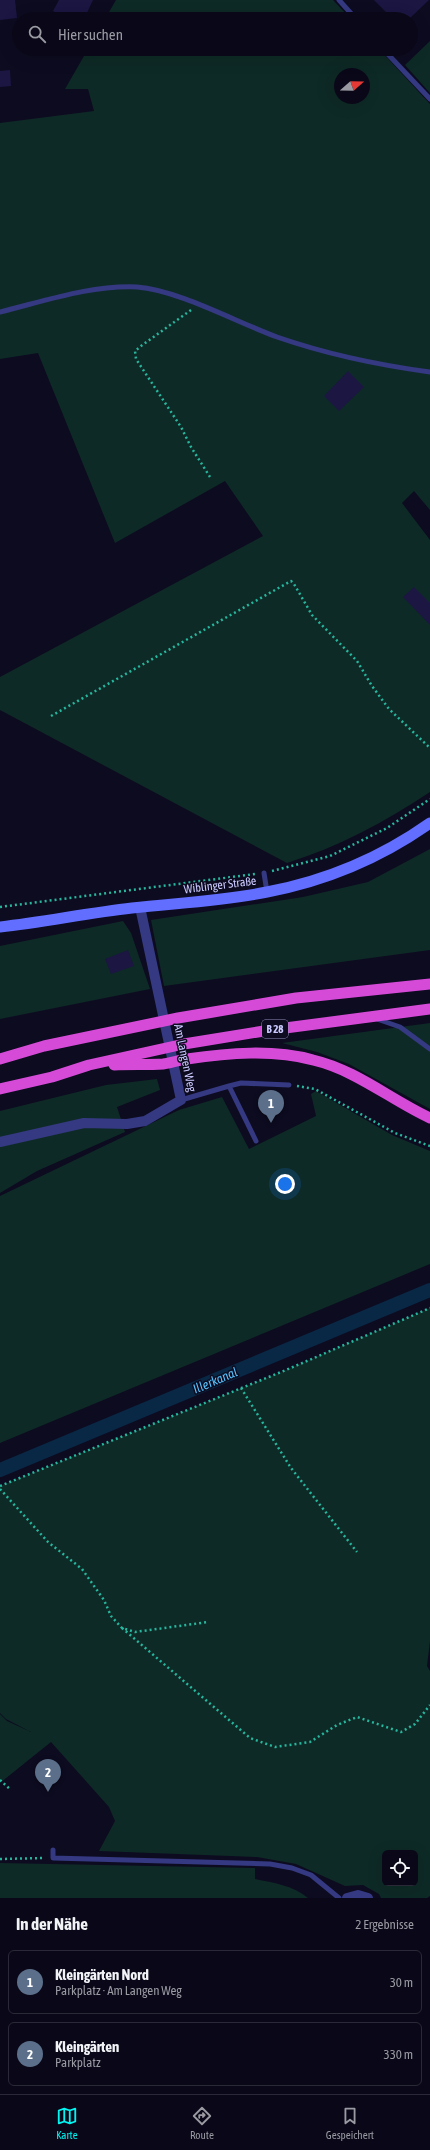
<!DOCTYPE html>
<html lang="de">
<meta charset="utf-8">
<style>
body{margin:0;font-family:"Asap Condensed",sans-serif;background:#131121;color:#f1f3f6}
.controls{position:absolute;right:12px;bottom:12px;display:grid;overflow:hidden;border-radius:6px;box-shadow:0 4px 16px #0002}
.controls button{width:36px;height:36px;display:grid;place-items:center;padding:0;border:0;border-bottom:1px solid #2a2937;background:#0a0818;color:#f1f3f6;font:20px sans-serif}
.compass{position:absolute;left:334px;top:68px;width:36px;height:36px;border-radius:50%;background:#0a0818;box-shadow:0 4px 16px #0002;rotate:70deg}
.you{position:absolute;left:285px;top:1184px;width:14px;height:14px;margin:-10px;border:3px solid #fff;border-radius:50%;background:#1a73e8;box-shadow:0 0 0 6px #1a73e833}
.badge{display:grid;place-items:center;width:26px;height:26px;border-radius:50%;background:#00f5f3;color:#fff;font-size:13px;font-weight:700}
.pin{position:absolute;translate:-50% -33px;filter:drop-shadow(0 1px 2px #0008)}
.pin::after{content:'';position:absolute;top:21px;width:14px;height:12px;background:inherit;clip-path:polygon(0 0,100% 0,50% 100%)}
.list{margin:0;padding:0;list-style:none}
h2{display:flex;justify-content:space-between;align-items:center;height:52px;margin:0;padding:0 16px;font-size:17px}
h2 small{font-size:13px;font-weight:400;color:#999aa2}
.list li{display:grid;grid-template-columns:26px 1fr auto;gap:12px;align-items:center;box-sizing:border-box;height:64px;margin:0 8px 8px;padding:0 8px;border:1px solid #2a2937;border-radius:6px}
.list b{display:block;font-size:15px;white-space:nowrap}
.list p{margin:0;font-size:13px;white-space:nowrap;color:#999aa2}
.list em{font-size:13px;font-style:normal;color:#999aa2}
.icon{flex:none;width:22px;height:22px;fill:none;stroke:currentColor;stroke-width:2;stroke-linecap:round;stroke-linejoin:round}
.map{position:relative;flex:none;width:430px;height:1898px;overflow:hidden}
.search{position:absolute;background:#0a0818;box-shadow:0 4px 16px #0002;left:12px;right:12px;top:12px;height:44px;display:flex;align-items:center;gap:10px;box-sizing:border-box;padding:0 14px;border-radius:22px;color:#999aa2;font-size:15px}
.sheet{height:196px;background:#0a0818}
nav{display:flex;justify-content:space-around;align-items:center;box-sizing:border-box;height:56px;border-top:1px solid #2a2937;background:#0a0818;font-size:11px;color:#999aa2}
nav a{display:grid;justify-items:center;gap:2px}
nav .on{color:#00f5f3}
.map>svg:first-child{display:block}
.green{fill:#0e2a26;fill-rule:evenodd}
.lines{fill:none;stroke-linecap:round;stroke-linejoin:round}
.canal{stroke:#092846;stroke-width:14}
.building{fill:#1b1642}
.path{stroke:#27b69e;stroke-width:2.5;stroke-dasharray:2 3;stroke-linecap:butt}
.service{stroke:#343981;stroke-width:5}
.minor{stroke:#343981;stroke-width:10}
.secondary{stroke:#616eff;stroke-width:11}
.trunk{stroke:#d54bd8;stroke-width:11}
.labels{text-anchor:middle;stroke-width:3;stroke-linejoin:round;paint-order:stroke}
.shield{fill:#0d0b20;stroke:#9291bc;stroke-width:1}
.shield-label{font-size:11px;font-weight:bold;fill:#cbcaff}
.street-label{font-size:12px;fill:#cbcaff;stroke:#0d0b20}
.water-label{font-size:13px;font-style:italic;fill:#58c4ff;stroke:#0d0b20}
</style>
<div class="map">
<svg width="430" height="1898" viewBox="0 0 430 1898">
<rect width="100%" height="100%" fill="#0d0b20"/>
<path class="green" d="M116,0H333L351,19H105Z
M430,41V93L405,65Z
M88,49H379L430,104V510L414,491L402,503L430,540V792C385,822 338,847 287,863L0,710V677L263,536L225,481L115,543L38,353L0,359V123L94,111L88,89H65ZM340,74H364V98H340Z
M430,849V950L164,986L151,920L303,897L368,882Z
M123,921L131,933L150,989L0,1019V946Z
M430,1023V1109L349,1064L317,1052L282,1043Z
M157,1079L160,1090L117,1107L125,1132L37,1171L0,1193V1111L106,1085Z
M316,1091L392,1135L430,1151V1264L0,1443V1196L179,1110L222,1097L249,1149L316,1116L311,1094Z
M430,1308V1641L427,1666L430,1671V1896L427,1898H381L379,1894L363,1885L345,1886L296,1864L257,1857L99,1851L115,1821L109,1807L51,1742L0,1783V1714L7,1721L31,1732L6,1719L0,1713V1486L286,1370ZM385,1853H415V1883H385Z
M0,1863L255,1868V1879C274,1883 292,1885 308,1898H0Z"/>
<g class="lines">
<path class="canal" d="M0,1470L430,1290"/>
</g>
<path class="building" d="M0,0H15L17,18L0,20Z
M59,0H93L84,19H69L53,11Z
M374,0H429L409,19H393Z
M10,70L11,86L0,87V71Z
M348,371L364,387L339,411L324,396Z
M414,587L430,603V625L403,597Z
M128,950L134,966L111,974L105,959Z"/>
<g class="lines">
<path class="path" d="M191,310L141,346L135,351L136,359L181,427L191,447L210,477
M51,716L291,581L294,584L312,615L357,661L372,686L389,709L430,748
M272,871L330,856L387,828L430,799
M0,907L255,874
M297,1086L315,1089L395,1133L430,1146
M241,1388L291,1468L357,1552
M0,1486L286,1370L430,1308
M0,1489L48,1542L82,1569L104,1600L111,1616L122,1628L135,1632L208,1622
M122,1628L250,1738L275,1747L310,1742L337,1725L357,1717L401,1732L415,1724L430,1705
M0,1780L11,1790
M0,1859L45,1858"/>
<path class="service" d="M339,0L356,19
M383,49L430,99
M0,312C45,301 90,285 137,287C178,290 236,322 277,337C326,354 378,365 430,372
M264,873L267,892
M377,1019L400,1027L430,1049
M181,1100L229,1086
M256,1141L229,1086L241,1083L289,1085
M53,1850V1858L270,1864L292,1868L311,1875L339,1898"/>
<path class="minor" d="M0,1142L84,1123L127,1124L145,1121L181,1100L140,907
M347,1898L358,1895L368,1898"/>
<path class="secondary" d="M0,927C44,922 88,913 132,908C176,903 223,901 267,892C325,881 382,857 430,823"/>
<path class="trunk" d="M0,1059L44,1046L178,1018L296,998L430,984
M114,1065C130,1064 147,1065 163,1064C171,1063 179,1060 187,1059C228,1053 273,1049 313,1060C356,1070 391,1100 430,1118
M0,1089L52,1077L89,1065L184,1044L270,1030L430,1009"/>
</g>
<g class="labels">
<rect class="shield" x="262" y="1020" width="26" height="18" rx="3"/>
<g class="shield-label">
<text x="275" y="1033">B 28</text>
</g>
<g class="street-label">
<text transform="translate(220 885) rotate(-7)" y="4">Wiblinger Straße</text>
<text transform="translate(185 1058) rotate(78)" y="4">Am Langen Weg</text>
</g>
<g class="water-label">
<text transform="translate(215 1380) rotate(-23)" y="5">Illerkanal</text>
</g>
</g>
</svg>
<div class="controls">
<button><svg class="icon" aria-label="locate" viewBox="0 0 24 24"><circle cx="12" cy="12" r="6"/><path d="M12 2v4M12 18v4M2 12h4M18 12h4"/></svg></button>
</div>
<svg class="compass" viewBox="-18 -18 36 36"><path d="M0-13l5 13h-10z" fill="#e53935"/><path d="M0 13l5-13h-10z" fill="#999aa2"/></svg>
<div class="you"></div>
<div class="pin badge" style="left:271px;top:1123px;background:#5c6f8a">1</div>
<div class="pin badge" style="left:48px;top:1792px;background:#5c6f8a">2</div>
<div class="search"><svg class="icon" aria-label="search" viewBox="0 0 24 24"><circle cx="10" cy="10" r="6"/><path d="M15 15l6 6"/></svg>Hier suchen</div>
</div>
<section class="sheet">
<h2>In der Nähe<small>2 Ergebnisse</small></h2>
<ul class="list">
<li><span class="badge" style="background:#5c6f8a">1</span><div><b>Kleingärten Nord</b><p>Parkplatz · Am Langen Weg</p></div><em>30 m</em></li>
<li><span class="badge" style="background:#5c6f8a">2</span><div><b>Kleingärten</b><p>Parkplatz</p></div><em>330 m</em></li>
</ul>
</section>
<nav>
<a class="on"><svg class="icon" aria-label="map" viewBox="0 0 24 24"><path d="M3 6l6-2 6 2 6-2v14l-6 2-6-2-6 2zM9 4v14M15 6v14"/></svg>Karte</a>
<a><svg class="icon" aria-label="directions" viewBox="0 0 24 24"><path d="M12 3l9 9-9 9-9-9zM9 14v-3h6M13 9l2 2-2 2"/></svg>Route</a>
<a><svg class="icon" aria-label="saved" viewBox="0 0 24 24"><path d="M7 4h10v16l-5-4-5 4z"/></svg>Gespeichert</a>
</nav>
